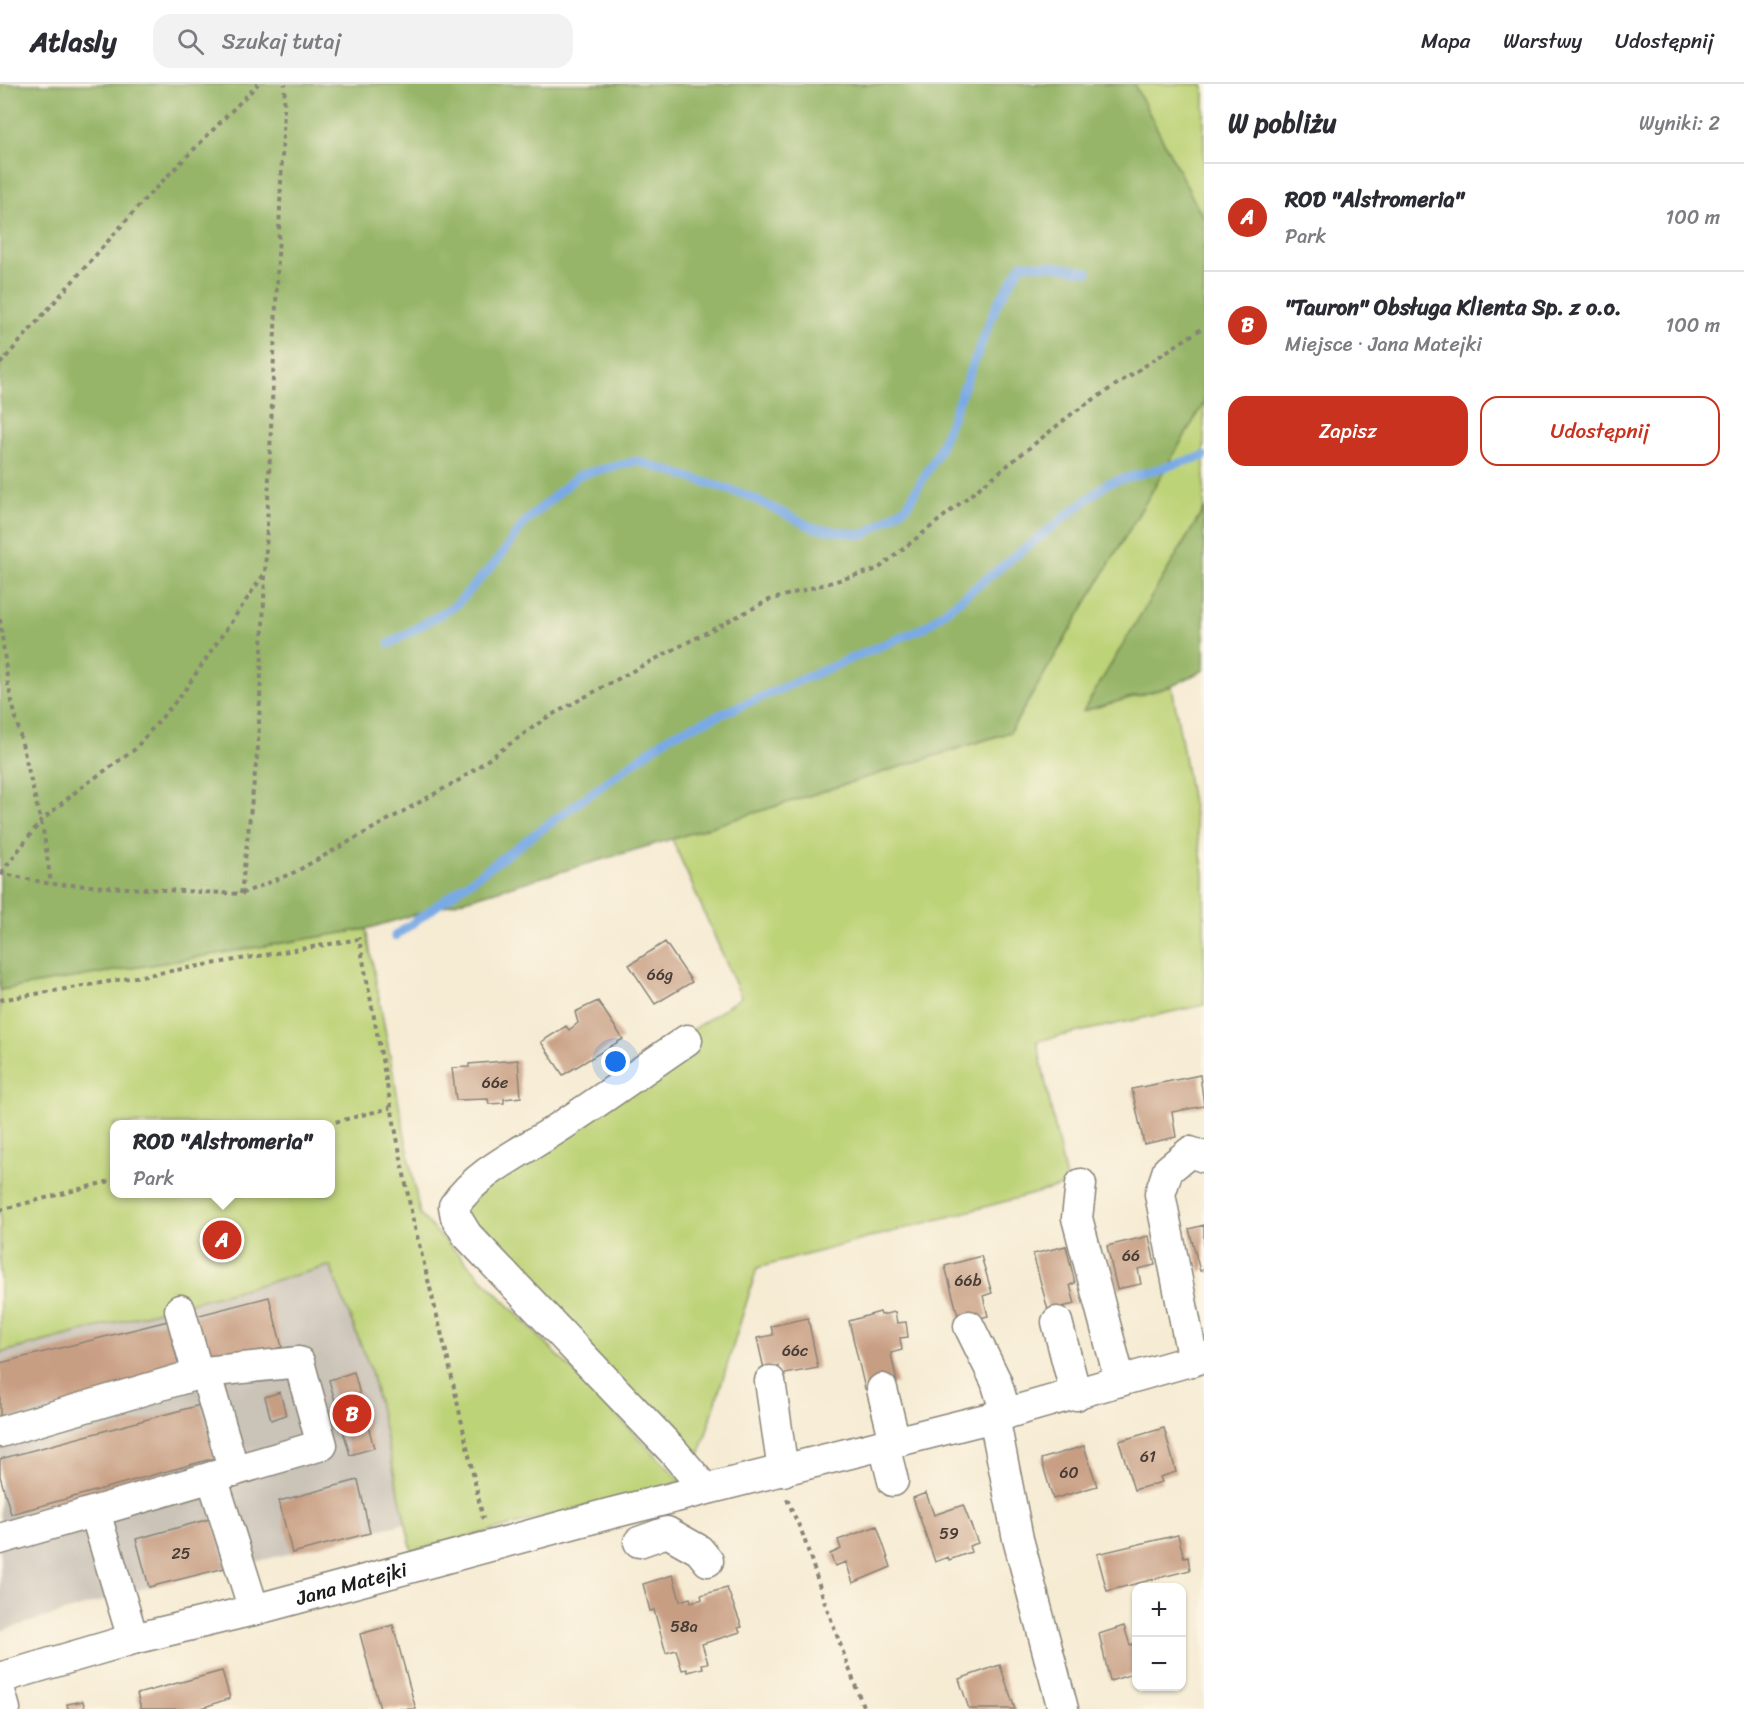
<!DOCTYPE html>
<html lang="pl">
<meta charset="utf-8">
<style>
body{margin:0;font-family:Sriracha,sans-serif;background:#f2f2f3;color:#2b2b33}
.controls{position:absolute;right:18px;bottom:18px;display:grid;overflow:hidden;border-radius:12px;box-shadow:0 2px 4px #0004}
.controls button{width:54px;height:54px;display:grid;place-items:center;padding:0;border:0;border-bottom:2px solid #e1e1e2;background:#fff;color:#2b2b33;font:30px sans-serif}
.you{position:absolute;left:616px;top:978px;width:21px;height:21px;margin:-15px;border:4px solid #fff;border-radius:50%;background:#1a73e8;box-shadow:0 0 0 9px #1a73e833}
.badge{display:grid;place-items:center;width:39px;height:39px;border-radius:50%;background:#c8321e;color:#fff;font-size:20px;font-weight:700}
.pin{position:absolute;translate:-50% -50%;border:3px solid #fff;box-shadow:0 2px 6px #0006}
.popup{position:absolute;left:110px;top:1036px;width:225px;height:78px;box-sizing:border-box;display:grid;place-content:center;border-radius:12px;background:#fff;filter:drop-shadow(0 2px 4px #0005);font-size:20px;white-space:nowrap;color:#7c7c81}
.popup b{font-size:22px;color:#2b2b33}
.popup::after{content:'';position:absolute;left:50%;top:100%;margin-left:-12px;border:12px solid transparent;border-top-color:#fff}
.list{margin:0;padding:0;list-style:none}
h2{display:flex;justify-content:space-between;align-items:center;height:78px;margin:0;padding:0 24px;font-size:26px}
h2 small{font-size:20px;font-weight:400;color:#7c7c81}
.list li{display:grid;grid-template-columns:39px 1fr auto;gap:18px;align-items:center;box-sizing:border-box;height:108px;padding:0 24px;border-top:2px solid #e1e1e2}
.list b{display:block;font-size:22px;white-space:nowrap}
.list p{margin:0;font-size:20px;white-space:nowrap;color:#7c7c81}
.list em{font-size:20px;font-style:normal;color:#7c7c81}
.actions{display:flex;gap:12px;padding:18px 24px}
.actions a{flex:1;padding:14px 0;border:2px solid #c8321e;border-radius:18px;text-align:center;font-size:21px;color:#c8321e}
.actions .main{background:#c8321e;color:#fff}
.icon{flex:none;width:33px;height:33px;fill:none;stroke:currentColor;stroke-width:2;stroke-linecap:round;stroke-linejoin:round}
.map{position:relative;flex:none;width:1204px;height:1625px;overflow:hidden}
header{display:flex;align-items:center;gap:36px;box-sizing:border-box;height:84px;padding:0 30px;background:#fff;border-bottom:2px solid #e1e1e2}
header strong{font-size:28px}
nav{display:flex;gap:33px;margin-inline-start:auto;font-size:21px}
.search{width:420px;height:54px;background:#f2f2f3;display:flex;align-items:center;gap:15px;box-sizing:border-box;padding:0 21px;border-radius:18px;color:#7c7c81;font-size:22px}
main{display:flex}
aside{flex:1;background:#fff}
.map>svg:first-child{display:block}
.industrial{fill:#cac3b8}
.green{fill:#bdd378;stroke:#6c784a;stroke-width:1.5;fill-rule:evenodd}
.forest{fill:#96b568;stroke:#596842;stroke-width:1.5}
.lines{fill:none;stroke-linecap:round;stroke-linejoin:round}
.stream{stroke:#7aaae4;stroke-width:9}
.building{fill:#c89e83}
.minor-casing{stroke:#898478;stroke-width:33}
.path{stroke:#898478;stroke-width:4;stroke-dasharray:4.5 4.5;stroke-linecap:butt}
.minor{stroke:#fff;stroke-width:30}
.labels{text-anchor:middle;stroke-width:6;stroke-linejoin:round;paint-order:stroke}
.number-label{font-size:16px;fill:#473c36}
.street-label{font-size:20px;fill:#1c1c1c;stroke:#fcf5e5}
</style>
<header>
<strong>Atlasly</strong>
<div class="search"><svg class="icon" aria-label="search" viewBox="0 0 24 24"><circle cx="10" cy="10" r="6"/><path d="M15 15l6 6"/></svg>Szukaj tutaj</div>
<nav><a>Mapa</a><a>Warstwy</a><a>Udostępnij</a></nav>
</header>
<main>
<div class="map">
<svg width="1204" height="1625" viewBox="0 0 1204 1625">
<rect width="100%" height="100%" fill="#fcf5e5"/>
<filter id="ink" filterUnits="userSpaceOnUse"><feTurbulence type="fractalNoise" baseFrequency=".0167" numOctaves="2"/><feDisplacementMap in="SourceGraphic" scale="12" xChannelSelector="R" yChannelSelector="G"/><feConvolveMatrix kernelMatrix="1 2 1 2 8 2 1 2 1" color-interpolation-filters="sRGB"/></filter>
<filter id="wash" filterUnits="userSpaceOnUse"><feTurbulence type="fractalNoise" baseFrequency=".008" numOctaves="4" result="noise"/><feDisplacementMap in="SourceGraphic" scale="24" xChannelSelector="R" yChannelSelector="G"/><feGaussianBlur stdDeviation="1.35" result="paint"/><feColorMatrix in="noise" values="0 0 0 0 0 0 0 0 0 0 0 0 0 0 0 0 0 1.4 0 .05"/><feComposite in="paint" operator="in"/></filter>
<g filter="url(#wash)">
<rect width="100%" height="100%" fill="#f6ebd3"/>
<path class="industrial" d="M331,1182L371,1287L405,1439L292,1469L149,1503L0,1547V1269Z"/>
<path class="green" d="M1134,0H1202L1204,4V136Z
M1204,319V425L1084,627L1172,602L1204,789V921L1037,957L1067,1101L757,1184L695,1386L438,1118L741,913L672,755L1010,648Z
M366,845L420,1131L682,1398L412,1467L371,1287L330,1182L0,1269V906ZM114,1040H330V1110H114Z"/>
<path class="forest" d="M0,0H1134L1204,136V319L1010,648L672,755L366,845L0,906Z
M1204,425V586L1172,602L1083,627Z"/>
<g class="lines">
<path class="stream" d="M389,560L456,521L500,473L525,438L579,391L637,377L746,411L814,444L864,451L907,422L938,369L997,220L1022,180L1053,182L1088,188
M395,852L670,652L925,543L1108,399L1204,372"/>
</g>
<g id="blocks">
<path class="building" d="M665,858L692,898L655,920L629,881Z
M598,917L623,955L563,991L541,958L566,942L569,946L578,939L575,928Z
M518,976L521,1013L504,1015V1019L489,1020L488,1015L456,1016L452,984L469,983V980Z
M1200,991L1204,1022L1172,1028L1176,1053L1144,1060L1132,1005Z
M1204,1141V1186L1200,1187L1189,1145Z
M1149,1152L1155,1181L1138,1185L1141,1200L1117,1205L1107,1162Z
M1066,1162L1075,1199L1070,1201L1075,1220L1048,1226L1033,1170Z
M981,1172L992,1209L983,1212L988,1232L960,1239L945,1182Z
M269,1213L282,1263L206,1284L192,1233Z
M880,1228L881,1231L895,1228L897,1239L906,1238L908,1253L900,1254L902,1266L891,1269L897,1299L865,1305L849,1237Z
M808,1234L818,1284L780,1291L778,1282L764,1285L757,1254L773,1251L771,1242Z
M168,1237L181,1291L0,1337V1279Z
M354,1288L374,1364L350,1371L329,1296Z
M280,1308L286,1331L271,1336L265,1313Z
M200,1321L215,1374L11,1430L0,1392V1375Z
M1164,1344L1176,1388L1160,1393L1162,1398L1134,1406L1119,1357Z
M1084,1362L1097,1402L1053,1415L1041,1375Z
M358,1396L370,1449L292,1469L279,1417Z
M926,1409L934,1431L963,1421L978,1459L969,1462L971,1468L949,1476L948,1473L935,1478L913,1414Z
M213,1434L225,1484L149,1503L136,1455Z
M877,1442L891,1483L853,1499L846,1478L835,1482L830,1470L841,1465L838,1456Z
M1178,1451L1184,1474L1188,1473L1190,1486L1107,1507L1097,1470Z
M673,1491L680,1517L690,1514L691,1518L700,1516L702,1515L701,1511L727,1504L742,1543L738,1544L740,1548L702,1560L708,1579L702,1580L703,1584L688,1588L687,1585L682,1586L676,1566L666,1569L654,1526L650,1527L643,1500Z
M393,1541L413,1615L416,1625H380L360,1550Z
M1124,1542L1130,1561L1136,1559V1589L1110,1597L1099,1550Z
M1000,1581L1015,1625H969L959,1595Z
M222,1587L230,1614L199,1625H141L137,1610Z
M83,1617L85,1625H68L67,1620Z"/>
</g>
</g>
<g filter="url(#ink)">
<use href="#blocks" fill-opacity="0" stroke="#898478" stroke-width="1.5"/>
<g class="lines">
<defs>
<g id="minor">
<path d="M687,956C643,986 600,1017 555,1046C520,1069 478,1087 454,1122L456,1133L467,1151L673,1367L705,1405"/>
<path d="M1081,1100L1077,1134L1120,1297"/>
<path d="M180,1226L198,1290"/>
<path d="M1057,1238L1076,1311"/>
<path d="M969,1242L996,1297L1006,1330"/>
<path d="M1193,1277L1160,1110L1168,1086L1190,1068L1204,1073"/>
<path d="M205,1288L234,1387"/>
<path d="M770,1297L783,1387"/>
<path d="M882,1305L895,1358"/>
<path d="M994,1333L1018,1455L1063,1625"/>
<path d="M0,1348L205,1288L299,1278L322,1361L0,1455"/>
<path d="M884,1361L893,1397"/>
<path d="M212,1393L254,1526"/>
<path d="M95,1428L133,1555"/>
<path d="M639,1458L667,1448L699,1466L708,1477"/>
<path id="s1" d="M0,1594L133,1555L254,1526L608,1430L994,1333L1204,1273"/>
<path d="M0,1607L5,1625"/>
</g>
</defs>
<use href="#minor" class="minor-casing"/>
<path class="path" d="M0,280L145,115L258,0
M0,535L8,601L44,751L51,800
M0,789L51,800L241,810L295,788L461,695L546,634L640,583L769,516L878,485L1073,329L1204,243
M1,789L41,737L79,705L134,666L182,610L264,490
M241,810L258,663L285,0
M0,916L359,855L412,1132L448,1276L483,1435
M327,1040L390,1024
M0,1126L114,1096
M787,1415L803,1451L825,1519L864,1625"/>
<use href="#minor" class="minor"/>
</g>
</g>
<g class="labels">
<g class="number-label">
<text x="660" y="896">66g</text>
<text x="495" y="1004">66e</text>
<text x="1131" y="1177">66</text>
<text x="968" y="1202">66b</text>
<text x="795" y="1272">66c</text>
<text x="1148" y="1378">61</text>
<text x="1069" y="1394">60</text>
<text x="949" y="1455">59</text>
<text x="181" y="1475">25</text>
<text x="684" y="1548">58a</text>
</g>
<g class="street-label">
<text dy="7" stroke="none"><textPath href="#s1" startOffset="364">Jana Matejki</textPath></text>
</g>
</g>
</svg>
<div class="controls">
<button>+</button>
<button>−</button>
</div>
<div class="you"></div>
<div class="pin badge" style="left:222px;top:1156px">A</div>
<div class="popup"><b>ROD &quot;Alstromeria&quot;</b>Park</div>
<div class="pin badge" style="left:352px;top:1330px">B</div>
</div>
<aside>
<h2>W pobliżu<small>Wyniki: 2</small></h2>
<ul class="list">
<li><span class="badge">A</span><div><b>ROD &quot;Alstromeria&quot;</b><p>Park</p></div><em>100 m</em></li>
<li><span class="badge">B</span><div><b>&quot;Tauron&quot; Obsługa Klienta Sp. z o.o.</b><p>Miejsce · Jana Matejki</p></div><em>100 m</em></li>
</ul>
<div class="actions"><a class="main">Zapisz</a><a>Udostępnij</a></div>
</aside>
</main>
